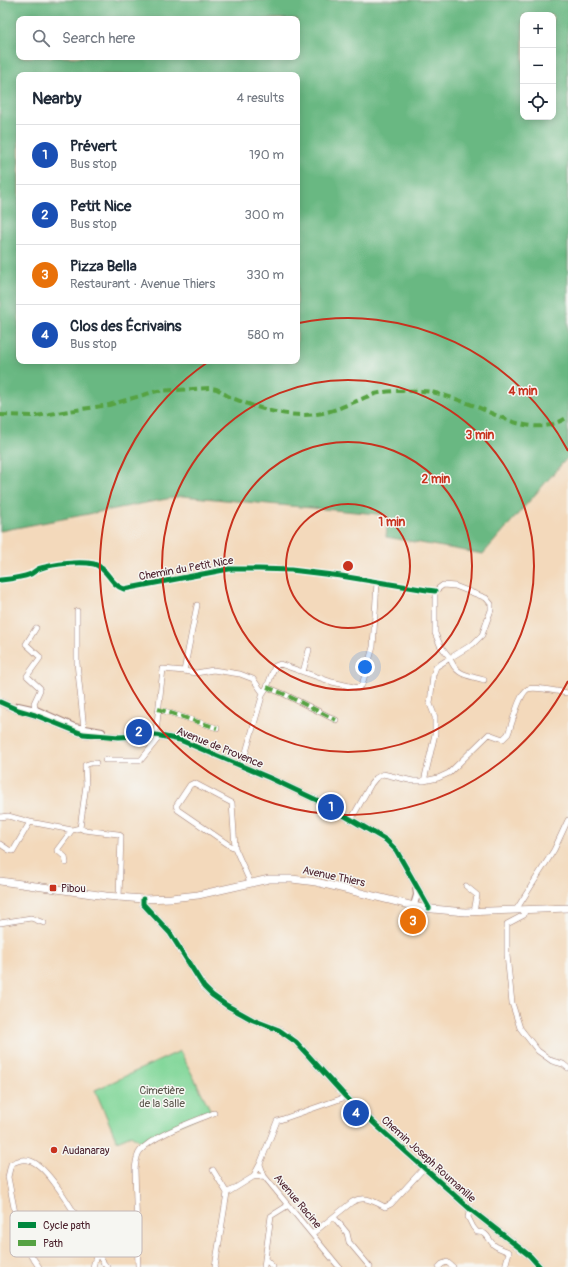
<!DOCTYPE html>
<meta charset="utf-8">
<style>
body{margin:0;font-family:Pangolin,sans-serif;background:#f6f6f7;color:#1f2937}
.controls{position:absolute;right:12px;top:12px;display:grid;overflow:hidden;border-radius:8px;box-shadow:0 2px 10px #0003}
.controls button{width:36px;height:36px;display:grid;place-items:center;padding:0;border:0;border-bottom:1px solid #e0e1e3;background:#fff;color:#1f2937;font:20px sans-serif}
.you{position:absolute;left:365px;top:667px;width:14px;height:14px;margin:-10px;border:3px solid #fff;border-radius:50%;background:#1a73e8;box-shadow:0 0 0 6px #1a73e833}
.badge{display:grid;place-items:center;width:26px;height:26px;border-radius:50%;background:#7c3aed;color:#fff;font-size:13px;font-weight:700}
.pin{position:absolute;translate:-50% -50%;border:2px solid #fff;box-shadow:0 1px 4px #0006}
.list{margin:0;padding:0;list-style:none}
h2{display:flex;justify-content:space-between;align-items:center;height:52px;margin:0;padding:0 16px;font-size:17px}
h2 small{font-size:13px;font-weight:400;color:#747a83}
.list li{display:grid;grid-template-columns:26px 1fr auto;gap:12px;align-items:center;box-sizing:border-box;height:60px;padding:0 16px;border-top:1px solid #e0e1e3}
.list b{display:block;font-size:15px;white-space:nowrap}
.list p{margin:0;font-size:13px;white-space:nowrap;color:#747a83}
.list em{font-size:13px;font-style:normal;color:#747a83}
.icon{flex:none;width:22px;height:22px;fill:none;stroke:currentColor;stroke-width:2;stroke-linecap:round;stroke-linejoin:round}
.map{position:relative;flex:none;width:568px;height:1267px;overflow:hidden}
.search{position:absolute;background:#fff;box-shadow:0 2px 10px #0003;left:16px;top:16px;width:284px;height:44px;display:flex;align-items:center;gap:10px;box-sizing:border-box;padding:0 14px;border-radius:8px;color:#747a83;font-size:15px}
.panel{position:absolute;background:#fff;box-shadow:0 2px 10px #0003;left:16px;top:72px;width:284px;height:292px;border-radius:8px}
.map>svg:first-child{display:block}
.green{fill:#82d79a;stroke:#667b62}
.forest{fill:#69b882;stroke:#5a6c56;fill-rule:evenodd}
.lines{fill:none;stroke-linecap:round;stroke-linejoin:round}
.minor-casing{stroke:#9e7c73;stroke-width:6}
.tertiary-casing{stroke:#9e7c73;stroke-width:8}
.secondary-casing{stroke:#9e7c73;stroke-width:8}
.minor{stroke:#fff;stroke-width:5}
.tertiary{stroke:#fff;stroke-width:6}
.secondary{stroke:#fff;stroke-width:7}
.quiet{stroke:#56a243;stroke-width:4;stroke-dasharray:8 4;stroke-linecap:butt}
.cycleway-casing{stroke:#f6f6f2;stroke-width:8}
.cycleway{stroke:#00873e;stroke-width:5}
.ring{fill:none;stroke:#c8321e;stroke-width:2}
.poi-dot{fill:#c8321e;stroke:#f6f6f2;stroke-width:1.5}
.labels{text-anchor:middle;stroke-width:3;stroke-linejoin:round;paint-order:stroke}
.street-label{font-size:11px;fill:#4a1f2b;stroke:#f6f6f2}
.poi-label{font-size:11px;fill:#4a1f2b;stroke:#f6f6f2;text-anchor:start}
.park-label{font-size:11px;fill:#5b564c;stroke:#f6f6f2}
.key{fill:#f6f6f2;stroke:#c2b6b6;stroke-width:1}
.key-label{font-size:11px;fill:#4a1f2b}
.centre{fill:#c8321e;stroke:#f6f6f2;stroke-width:2}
.ring-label{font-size:12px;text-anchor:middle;font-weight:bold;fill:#c8321e;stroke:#f6f6f2;stroke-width:3;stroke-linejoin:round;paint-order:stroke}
</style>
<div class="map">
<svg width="568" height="1267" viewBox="0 0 568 1267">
<rect width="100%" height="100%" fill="#f6f6f2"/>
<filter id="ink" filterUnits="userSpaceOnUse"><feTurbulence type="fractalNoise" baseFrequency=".025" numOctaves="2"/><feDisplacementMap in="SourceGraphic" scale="8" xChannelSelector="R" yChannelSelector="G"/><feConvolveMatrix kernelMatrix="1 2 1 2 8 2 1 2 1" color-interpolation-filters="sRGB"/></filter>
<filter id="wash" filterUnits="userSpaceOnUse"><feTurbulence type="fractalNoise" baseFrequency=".012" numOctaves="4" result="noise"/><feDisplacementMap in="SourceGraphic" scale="16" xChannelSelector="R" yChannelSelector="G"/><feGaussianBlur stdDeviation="0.9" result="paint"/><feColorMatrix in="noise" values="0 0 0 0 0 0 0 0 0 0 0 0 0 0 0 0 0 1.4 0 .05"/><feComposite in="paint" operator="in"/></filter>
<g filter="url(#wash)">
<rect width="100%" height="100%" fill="#f3d9bb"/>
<path class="green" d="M180,1051L211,1111L141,1142L131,1135L117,1141L95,1090Z"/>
<path class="forest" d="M0,0H568V457L483,554L386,537L388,515L182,496L0,531ZM523,15H553V117H523ZM19,19H297V57H19ZM19,75H297V361H19Z"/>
</g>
<g filter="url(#ink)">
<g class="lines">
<defs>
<path id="minor" d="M0,580C10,579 21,578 31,574C34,572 37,569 41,568C54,564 80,561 94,564C107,567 111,586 124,589L229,569H259L291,570L341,576L427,590L435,591
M443,585L455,586L486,598L491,604V610L482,635L473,644L450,658L440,645L435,633V591Z
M77,611V663L84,729L83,733
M184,671L196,673L213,670L240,674L253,679L263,693
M303,672L309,650
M267,687L284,694L336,720
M158,709L217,728
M36,712L34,703L40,690V688L27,676L40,658V657L26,644L36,628
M105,760H141L157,740L156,732L163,669L184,671L197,605
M242,766L263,693L267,687L275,666L280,664L332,682L358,688L362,685L373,647L377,582
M424,781L435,734V717L430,704L433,675L436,667L450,658C456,676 468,675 484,680
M0,817L8,816L30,822L13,851L9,850L0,844
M350,820L352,818L371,784L376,778L383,774L413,781H424L438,778L449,773L489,734L503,739L508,734C512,725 519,693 528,689C536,686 559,692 568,693
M30,822L72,830
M80,828L86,785L85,765L91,763H96
M235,848L229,845L178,810L176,806L190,785L194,783L232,803L235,848L250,882
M66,863L65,857L57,850L72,830L80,828L84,830L118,834L121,836L119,898
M466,886L477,895L474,912
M516,910L554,850L568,820
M525,910L524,915L507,924V955L512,1003L520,1028L538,1051L552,1061L563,1064L568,1068
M0,923L31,918L44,923
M260,1164L253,1177L264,1176
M213,1170L227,1193
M470,1209L468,1217L473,1227L477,1232C489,1232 487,1239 494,1245C498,1248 504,1250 509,1252L505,1267
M334,1217L347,1233L349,1242L370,1267
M312,1234L352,1202C365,1195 373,1201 385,1207L391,1204L424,1168
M39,1267L27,1249L17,1223L8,1177L11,1164C18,1160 24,1158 31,1161C51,1168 81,1225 93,1244C97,1252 101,1261 107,1267
M93,1267L97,1252
M138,1267L135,1169C136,1163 136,1156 140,1151C153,1135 195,1121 214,1113
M215,1267L227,1193L253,1177
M264,1267L265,1259
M273,1267L265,1259L271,1216L287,1206
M339,1267L264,1176L260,1164L277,1121L346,1097
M439,1267L442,1264L447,1262L453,1267"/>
<path id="tertiary" d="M0,702L18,710L35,715L75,731L83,734L119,737L156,735L180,740L270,778L323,803L386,840L396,850L429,908
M18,706L36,710L74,727L102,732
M143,899V904L170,933L204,987L212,995L226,1005L253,1020L279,1030L296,1042L346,1097L377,1126L470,1209L530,1256L540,1267
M414,905L417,895L416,887"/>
<path id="secondary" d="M0,881L106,896L143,899L171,898L198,895L269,879H292L316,882L422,908L465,912L568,908"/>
</defs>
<use href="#minor" class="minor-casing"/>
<use href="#tertiary" class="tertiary-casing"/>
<use href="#secondary" class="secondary-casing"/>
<use href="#minor" class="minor"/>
<use href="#tertiary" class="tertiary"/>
<use href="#secondary" class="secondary"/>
<path class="quiet" d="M0,415L36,416L109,405L157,391L211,388C220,388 224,395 232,398C255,407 278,415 303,415C332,415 348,403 375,394C387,390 419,390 432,392C444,395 456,399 467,403C492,412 518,429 545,426C553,425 561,421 568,417
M267,687L284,694L336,720
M158,709L217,728"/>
<defs>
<path id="cycleway" d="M0,580C10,579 21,578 31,574C34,572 37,569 41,568C54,564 80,561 94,564C107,567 111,586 124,589L229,569H259L291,570L341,576L427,590L435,591
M0,702L18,710L35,715L75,731L83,734L119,737L156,735L180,740L270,778L323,803L386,840L396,850L429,908
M143,899V904L170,933L204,987L212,995L226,1005L253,1020L279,1030L296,1042L346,1097L377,1126L470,1209L530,1256L540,1267"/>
</defs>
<use href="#cycleway" class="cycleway-casing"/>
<use href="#cycleway" class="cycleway"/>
</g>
</g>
<g class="ring">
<circle cx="348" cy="566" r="62"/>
<circle cx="348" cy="566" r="124"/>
<circle cx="348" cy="566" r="186"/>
<path d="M568 681A248 248 0 1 1 208 362M299 323A248 248 0 0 1 568 451"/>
</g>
<g class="poi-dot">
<rect x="49" y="884" width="8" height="8" rx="2"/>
<circle cx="54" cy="1150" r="4"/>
</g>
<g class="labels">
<g class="street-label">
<text transform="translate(186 568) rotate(-10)" y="4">Chemin du Petit Nice</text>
<text transform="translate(220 747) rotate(22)" y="4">Avenue de Provence</text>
<text transform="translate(334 876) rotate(12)" y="4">Avenue Thiers</text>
<text transform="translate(429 1159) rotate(42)" y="4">Chemin Joseph Roumanille</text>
<text transform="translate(298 1201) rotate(50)" y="4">Avenue Racine</text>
</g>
<g class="poi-label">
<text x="61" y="892">Pibou</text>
<text x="62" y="1154">Audanaray</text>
</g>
<g class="park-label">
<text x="162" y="1094">Cimetière<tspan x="162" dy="13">de la Salle</tspan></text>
</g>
</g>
<rect x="10" y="1211" width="132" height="46" rx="6" class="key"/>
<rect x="18" y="1222" width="18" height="6" fill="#00873e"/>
<rect x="18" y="1240" width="18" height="6" fill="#56a243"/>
<g class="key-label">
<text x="43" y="1229">Cycle path</text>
<text x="43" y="1247">Path</text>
</g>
<circle cx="348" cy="566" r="6" class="centre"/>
<g class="ring-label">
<text x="523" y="395">4 min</text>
<text x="480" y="439">3 min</text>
<text x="436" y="483">2 min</text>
<text x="392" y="526">1 min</text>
</g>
</svg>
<div class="controls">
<button>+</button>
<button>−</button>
<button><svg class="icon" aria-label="locate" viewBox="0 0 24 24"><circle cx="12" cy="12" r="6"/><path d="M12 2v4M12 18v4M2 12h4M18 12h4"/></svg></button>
</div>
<div class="you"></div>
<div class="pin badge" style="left:331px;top:807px;background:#1a4fb4">1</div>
<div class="pin badge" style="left:139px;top:732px;background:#1a4fb4">2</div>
<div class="pin badge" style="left:413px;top:921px;background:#e8710a">3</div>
<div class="pin badge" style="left:356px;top:1113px;background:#1a4fb4">4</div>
<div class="search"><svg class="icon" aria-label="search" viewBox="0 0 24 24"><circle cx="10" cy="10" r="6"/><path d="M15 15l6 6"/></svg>Search here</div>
<section class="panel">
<h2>Nearby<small>4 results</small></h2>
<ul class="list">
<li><span class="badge" style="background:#1a4fb4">1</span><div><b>Prévert</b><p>Bus stop</p></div><em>190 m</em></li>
<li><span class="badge" style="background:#1a4fb4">2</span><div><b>Petit Nice</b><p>Bus stop</p></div><em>300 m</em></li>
<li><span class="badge" style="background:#e8710a">3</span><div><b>Pizza Bella</b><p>Restaurant · Avenue Thiers</p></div><em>330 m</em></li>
<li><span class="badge" style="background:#1a4fb4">4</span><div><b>Clos des Écrivains</b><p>Bus stop</p></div><em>580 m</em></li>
</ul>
</section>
</div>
